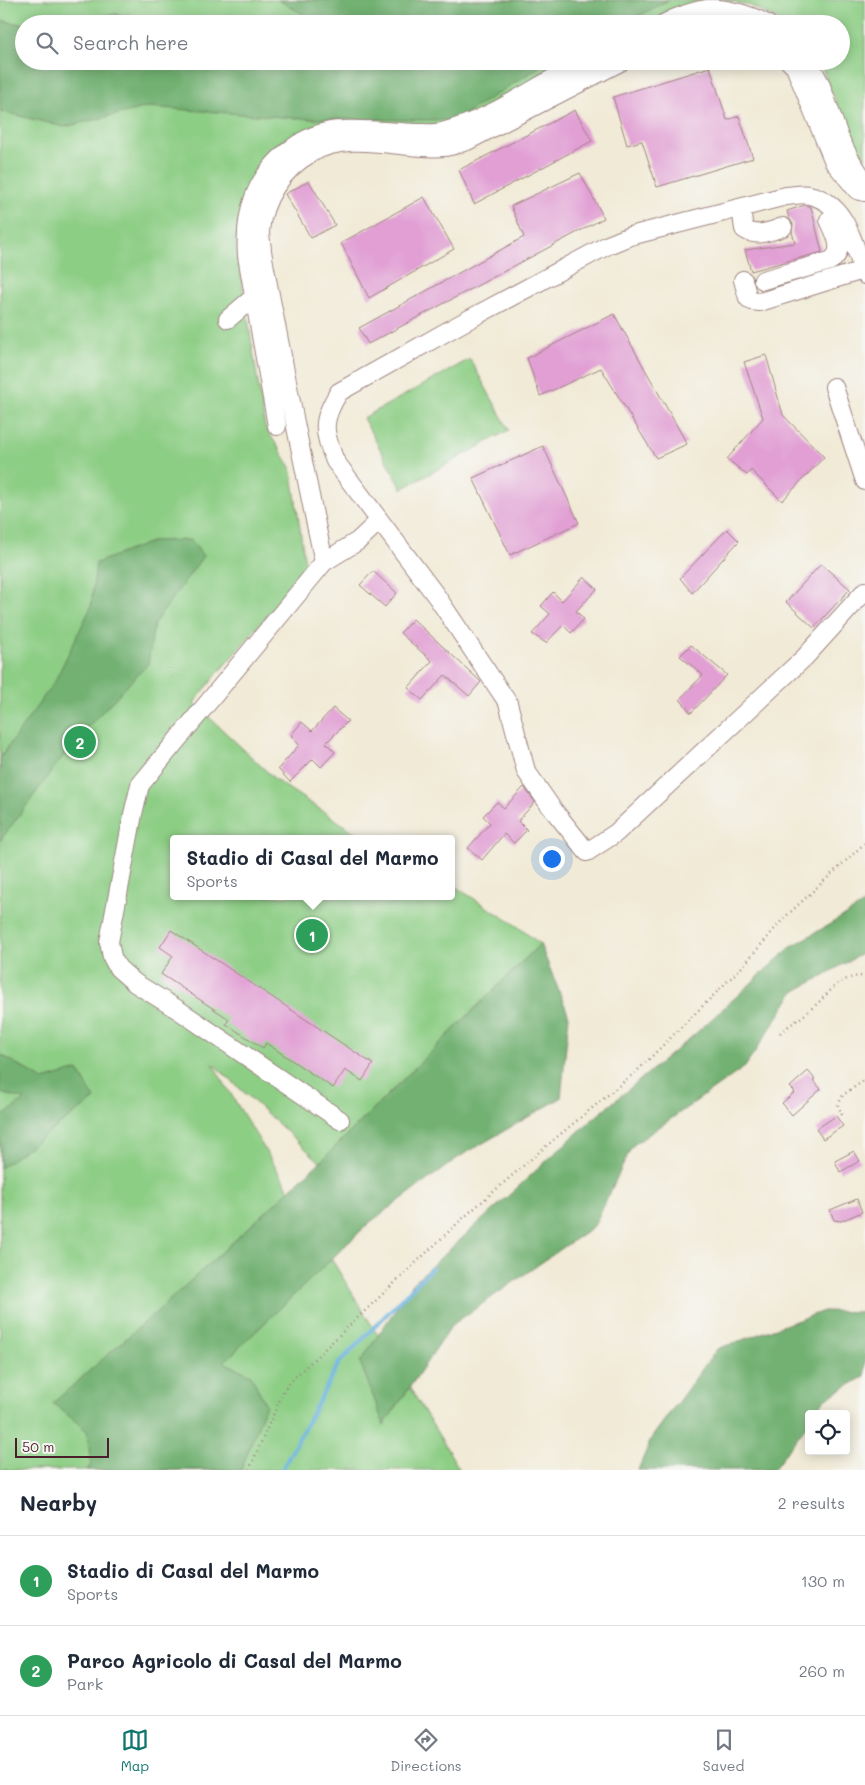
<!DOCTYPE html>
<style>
body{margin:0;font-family:Mali,sans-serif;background:#f2f2f3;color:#1f2937}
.controls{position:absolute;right:15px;bottom:15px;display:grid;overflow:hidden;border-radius:5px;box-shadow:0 2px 12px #0003}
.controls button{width:45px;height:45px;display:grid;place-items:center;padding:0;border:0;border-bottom:1px solid #e0e1e3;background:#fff;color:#1f2937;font:25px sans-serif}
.scale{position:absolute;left:15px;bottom:12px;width:94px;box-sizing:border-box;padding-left:5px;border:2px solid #4a1f2b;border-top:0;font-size:14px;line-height:18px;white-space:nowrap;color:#4a1f2b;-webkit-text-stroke:4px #f6f6f2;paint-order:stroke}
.you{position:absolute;left:551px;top:858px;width:18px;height:18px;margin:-12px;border:4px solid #fff;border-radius:50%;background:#1a73e8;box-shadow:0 0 0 8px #1a73e833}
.badge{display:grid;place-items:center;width:32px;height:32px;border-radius:50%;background:#0f766e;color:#fff;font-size:16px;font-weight:700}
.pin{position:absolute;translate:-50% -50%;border:2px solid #fff;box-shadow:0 1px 5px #0006}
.popup{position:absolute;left:170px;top:835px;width:285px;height:65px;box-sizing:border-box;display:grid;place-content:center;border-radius:5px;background:#fff;filter:drop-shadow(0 1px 4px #0005);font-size:16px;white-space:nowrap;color:#747a83}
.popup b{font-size:19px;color:#1f2937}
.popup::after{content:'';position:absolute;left:50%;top:100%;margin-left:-10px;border:10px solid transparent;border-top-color:#fff}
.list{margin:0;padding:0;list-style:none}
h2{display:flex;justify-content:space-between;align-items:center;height:65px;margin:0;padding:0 20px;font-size:21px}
h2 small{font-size:16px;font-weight:400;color:#747a83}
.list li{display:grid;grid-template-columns:32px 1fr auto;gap:15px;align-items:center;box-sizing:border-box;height:90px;padding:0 20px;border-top:1px solid #e0e1e3}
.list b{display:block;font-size:19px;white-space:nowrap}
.list p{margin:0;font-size:16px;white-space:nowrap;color:#747a83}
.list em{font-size:16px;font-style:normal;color:#747a83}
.icon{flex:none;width:28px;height:28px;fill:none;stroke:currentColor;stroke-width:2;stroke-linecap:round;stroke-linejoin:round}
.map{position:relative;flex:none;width:865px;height:1470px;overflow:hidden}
.search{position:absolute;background:#fff;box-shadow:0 2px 12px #0003;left:15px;right:15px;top:15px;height:55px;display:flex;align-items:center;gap:12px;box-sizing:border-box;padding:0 18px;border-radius:28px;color:#747a83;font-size:19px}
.sheet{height:245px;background:#fff}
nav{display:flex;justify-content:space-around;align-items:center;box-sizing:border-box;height:70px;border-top:1px solid #e0e1e3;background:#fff;font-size:14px;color:#747a83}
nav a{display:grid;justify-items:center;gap:2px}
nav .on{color:#0f766e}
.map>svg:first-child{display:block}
.green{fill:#8dce85;stroke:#6c7658}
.forest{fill:#72b172;stroke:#5e684e}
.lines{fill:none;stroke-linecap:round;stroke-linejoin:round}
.stream{stroke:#66b0de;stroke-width:4}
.building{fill:#e19fd4}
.minor-casing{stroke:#9e8480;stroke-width:20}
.path{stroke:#9e8480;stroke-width:2.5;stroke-dasharray:1 4;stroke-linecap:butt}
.minor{stroke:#fff;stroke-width:18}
</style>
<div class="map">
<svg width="865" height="1470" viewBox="0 0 865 1470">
<rect width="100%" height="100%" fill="#f6f6f2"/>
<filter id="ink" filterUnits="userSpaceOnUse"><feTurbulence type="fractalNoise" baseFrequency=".02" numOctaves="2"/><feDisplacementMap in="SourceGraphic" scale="10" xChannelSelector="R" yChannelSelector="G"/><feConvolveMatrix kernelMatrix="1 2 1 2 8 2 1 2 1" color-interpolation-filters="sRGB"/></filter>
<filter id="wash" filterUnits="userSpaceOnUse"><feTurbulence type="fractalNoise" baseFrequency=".0096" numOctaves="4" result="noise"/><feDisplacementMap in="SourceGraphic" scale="20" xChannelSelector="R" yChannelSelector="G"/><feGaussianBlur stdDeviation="1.12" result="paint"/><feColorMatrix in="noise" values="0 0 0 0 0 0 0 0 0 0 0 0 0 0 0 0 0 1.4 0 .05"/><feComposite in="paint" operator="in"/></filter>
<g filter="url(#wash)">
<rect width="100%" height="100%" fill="#f1ead6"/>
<path class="green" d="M0,0H713L692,3L645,24H24V61H570L455,124L409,127L319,124L297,134L277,145L262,161L252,177L239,217L236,243L265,427L291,467L306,570L217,674L194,703L277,781L365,839H173V896H451V884L517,926L540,944L320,1162L212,1063L460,1470H0Z
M713,0H865V159L851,138L819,61H841V24H785L751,6L733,2Z
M470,359L509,430L402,489L363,418Z"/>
<path class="forest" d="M278,0H669L623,24H321Z
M116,14L218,24H24V61H549L455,120L309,119L148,107L64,127L0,111V20L20,24Z
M191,540L203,556L154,624L148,664L76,739L0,841V758L55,681L91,607L96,563L154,541Z
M865,900V952L794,992L745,1067L632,1146L594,1226L452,1325L384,1425L360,1362L414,1282L587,1124L694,1035L791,947L864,904Z
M540,944L569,1016L561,1098L459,1157L369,1223L224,1362L251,1375L266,1405L241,1470H87L91,1464L87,1431L53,1403L163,1306L320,1162Z
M0,1054L43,1080L78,1070L95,1099L0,1168V1118L25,1099L0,1093Z
M824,1311L865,1312V1376L825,1399L815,1414H809V1422L773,1470H638L652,1437L717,1349Z"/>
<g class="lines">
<path class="stream" d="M282,1470L339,1363L432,1268"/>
</g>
<g id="blocks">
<path class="building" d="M710,67L727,120L739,116L753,158L657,187L642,141L627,145L613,97Z
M575,110L592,141L474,204L459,170Z
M580,173L604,218L368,344L359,328L524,237L511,206Z
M309,181L335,225L311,238L285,194Z
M424,197L454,249L369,298L341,243Z
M805,205L811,207L822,252L751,271L745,250L795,243L792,232L793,224L789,218L787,211Z
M614,314L687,444L656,458L601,368L540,396L527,358Z
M766,355L783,415L824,457L782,501L751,470L747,475L727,459L763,418L744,362Z
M543,446L579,523L510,555L473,478Z
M727,529L739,541L692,593L680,578Z
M821,564L850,589L814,628L786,602Z
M373,571L397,593L385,607L360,585Z
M584,577L597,589L576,611L584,619L571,633L563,625L546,643L532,634L550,614L541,606L553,592L562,601Z
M413,619L480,681L481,682L469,696L445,675L422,700L408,688L432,661L400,633Z
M691,645L727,675L691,713L680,699L703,675L680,656Z
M333,708L348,721L326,743L335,752L321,767L313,759L290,782L278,769L299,745L291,735L302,722L312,731Z
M524,787L535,802L518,821L527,830L514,843L504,834L482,860L468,848L490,823L483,816L497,802L504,808Z
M171,930L373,1064L362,1081L345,1070L333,1088L266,1043L263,1048L226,1024L229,1019L161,974L173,956L160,947Z
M808,1071L815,1079L813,1080L821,1089L792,1115L782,1103L795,1092L790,1087Z
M836,1116L843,1126L823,1139L816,1129Z
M854,1151L860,1161L840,1172L835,1161Z
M857,1199L862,1212L841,1221L834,1220L830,1210Z"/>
</g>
</g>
<g filter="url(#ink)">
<use href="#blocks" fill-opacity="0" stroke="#9e8480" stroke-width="1"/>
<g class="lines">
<defs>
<path id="minor" d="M663,24C677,17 692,11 707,9C724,7 753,16 767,24
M719,24H723
M789,61L795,67L834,162L857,190L865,192
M808,61L820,83L840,139L850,159L865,182
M741,208L744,229C756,238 771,231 783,227
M865,275C853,244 847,203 809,195C802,193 793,196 786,196L630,236L608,245L462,323L339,392C321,421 323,430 335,461L437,597L508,703L526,771L551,807L587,852L616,833L805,657L865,591
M743,280L748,298L752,301L760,302L863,270
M763,280L830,261C846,252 835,233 829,220
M228,319L255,296
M834,387L865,481
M277,426L247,256C244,212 255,177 291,149C307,137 323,130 343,130C367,129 392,132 416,133C424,133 434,134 442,132C494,119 538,84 585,61
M324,562L358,541L379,521
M340,1120L180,1011L135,983L118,968L112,957L109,942L133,814L140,785L324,562C307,483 291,404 276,325C271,300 266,276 262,251C262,245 260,238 260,232C262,199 283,169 311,153C353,129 400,151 445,147C452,146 460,143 467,141L622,61"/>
</defs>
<use href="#minor" class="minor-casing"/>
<path class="path" d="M780,1033C790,1024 802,1018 811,1009C831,993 836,976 865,976
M842,1115L838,1105L843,1095L865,1080
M249,1470L284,1390L294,1378L462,1219L545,1147L638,1070L742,967L784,918L865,843"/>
<use href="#minor" class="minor"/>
</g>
</g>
</svg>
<div class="controls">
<button><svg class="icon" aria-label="locate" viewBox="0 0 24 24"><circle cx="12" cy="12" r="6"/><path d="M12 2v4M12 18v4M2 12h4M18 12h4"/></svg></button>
</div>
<div class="scale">50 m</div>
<div class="you"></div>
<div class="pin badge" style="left:312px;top:935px;background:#2e9e5b">1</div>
<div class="popup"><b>Stadio di Casal del Marmo</b>Sports</div>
<div class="pin badge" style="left:80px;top:742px;background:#2e9e5b">2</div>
<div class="search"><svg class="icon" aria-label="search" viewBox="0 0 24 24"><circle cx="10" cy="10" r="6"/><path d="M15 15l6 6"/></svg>Search here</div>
</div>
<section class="sheet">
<h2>Nearby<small>2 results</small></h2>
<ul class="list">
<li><span class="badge" style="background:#2e9e5b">1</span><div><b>Stadio di Casal del Marmo</b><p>Sports</p></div><em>130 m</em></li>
<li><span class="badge" style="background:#2e9e5b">2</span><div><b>Parco Agricolo di Casal del Marmo</b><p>Park</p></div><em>260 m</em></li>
</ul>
</section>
<nav>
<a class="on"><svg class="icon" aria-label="map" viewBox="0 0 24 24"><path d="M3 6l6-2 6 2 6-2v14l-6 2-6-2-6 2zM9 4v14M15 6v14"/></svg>Map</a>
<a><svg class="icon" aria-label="directions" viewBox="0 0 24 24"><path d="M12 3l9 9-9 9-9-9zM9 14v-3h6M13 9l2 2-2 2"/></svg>Directions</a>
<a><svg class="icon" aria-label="saved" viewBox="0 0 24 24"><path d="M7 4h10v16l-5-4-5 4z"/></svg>Saved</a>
</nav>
